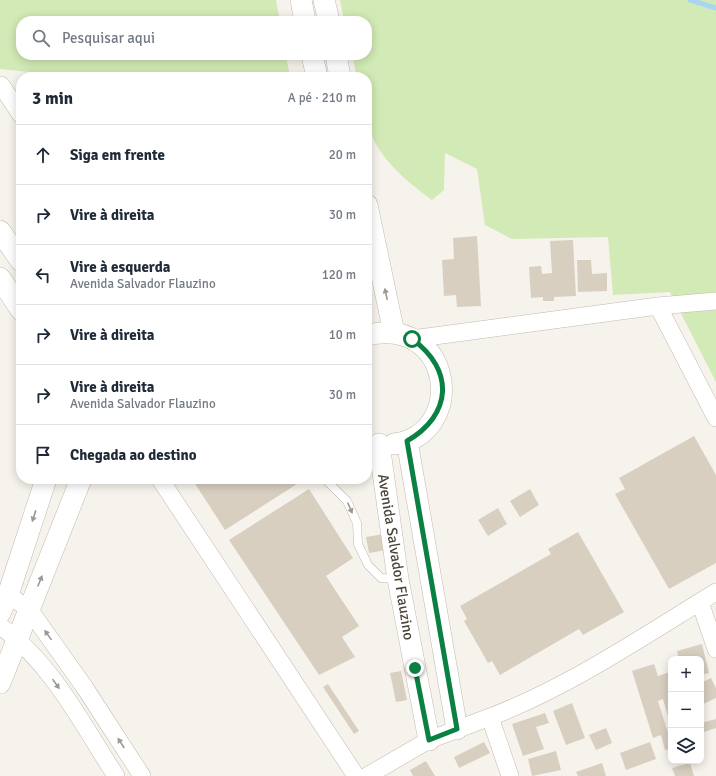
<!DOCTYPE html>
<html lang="pt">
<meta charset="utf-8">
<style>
body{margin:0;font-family:Signika,sans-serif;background:#f2f2f3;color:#1f2937}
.controls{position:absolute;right:12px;bottom:12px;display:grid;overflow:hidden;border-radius:8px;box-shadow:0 2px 10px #0003}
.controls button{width:36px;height:36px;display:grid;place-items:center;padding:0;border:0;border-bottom:1px solid #e0e1e3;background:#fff;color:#1f2937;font:20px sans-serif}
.stop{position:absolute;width:12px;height:12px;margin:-9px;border:3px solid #0b8043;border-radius:50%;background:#fff}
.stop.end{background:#0b8043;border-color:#fff;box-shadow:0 1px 4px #0008}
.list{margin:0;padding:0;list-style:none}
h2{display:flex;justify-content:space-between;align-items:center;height:52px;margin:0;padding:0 16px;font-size:17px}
h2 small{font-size:13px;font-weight:400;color:#747a83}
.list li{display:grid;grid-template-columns:26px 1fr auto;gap:12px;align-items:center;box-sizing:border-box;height:60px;padding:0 16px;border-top:1px solid #e0e1e3}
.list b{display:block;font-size:15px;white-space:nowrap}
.list p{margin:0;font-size:13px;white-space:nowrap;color:#747a83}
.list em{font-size:13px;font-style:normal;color:#747a83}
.icon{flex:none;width:22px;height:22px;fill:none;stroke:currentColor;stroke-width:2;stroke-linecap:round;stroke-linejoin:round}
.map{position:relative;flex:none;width:716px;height:776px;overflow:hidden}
.search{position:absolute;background:#fff;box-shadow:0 2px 10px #0003;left:16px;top:16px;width:356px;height:44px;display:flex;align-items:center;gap:10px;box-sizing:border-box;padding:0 14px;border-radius:16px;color:#747a83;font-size:15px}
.panel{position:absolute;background:#fff;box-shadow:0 2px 10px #0003;left:16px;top:72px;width:356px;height:412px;border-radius:16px}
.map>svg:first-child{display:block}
.green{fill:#d2eab5}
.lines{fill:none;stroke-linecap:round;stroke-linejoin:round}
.stream{stroke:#a9d4f2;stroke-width:5}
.building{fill:#d8cfc1}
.service-casing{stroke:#c2bbae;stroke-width:9}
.minor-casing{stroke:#c2bbae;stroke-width:18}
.tertiary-casing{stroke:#c2bbae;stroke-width:22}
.service{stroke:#fff;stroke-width:8}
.minor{stroke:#fff;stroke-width:17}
.tertiary{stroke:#fff;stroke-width:21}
.oneway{fill:#9c9892}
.route{stroke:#0b8043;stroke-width:5}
.labels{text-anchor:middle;stroke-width:3;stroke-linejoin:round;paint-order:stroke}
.street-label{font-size:15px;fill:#4b4439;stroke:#fff}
</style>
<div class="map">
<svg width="716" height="776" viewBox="0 0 716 776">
<rect width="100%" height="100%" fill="#f6f3ec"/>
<path class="green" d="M0,0H276L280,21H21V55H286L290,77H79L0,69Z
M340,0H716V382L670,292L613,295L608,237L512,239L485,225L477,169L445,153L444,190L432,200C405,180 371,153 367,117C366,104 367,90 367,77H357L352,55H367V21H344Z"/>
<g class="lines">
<path class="stream" d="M690,0L716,8"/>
</g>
<path class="building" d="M477,236L481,306L457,307L456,295L444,296L442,260L454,259L453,238Z
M573,240L576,296L554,297V301H543V297L531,298L529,267L541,266L542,274L552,273L550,241Z
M577,260H591L592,274L607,273V291L578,292Z
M694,436L716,475V563L669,589L615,494L625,489L619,478Z
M192,479H294L297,484L225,530Z
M309,489L353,558L326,576L359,626L342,637L355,657L319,675L229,540Z
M530,489L539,505L520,517L510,501Z
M498,508L507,524L488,536L478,520Z
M578,532L624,612L583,635L579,629L500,675L492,661L488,663L464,621L467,619L460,606L551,554L548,549Z
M384,534L387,550L369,553L366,537Z
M702,644L709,673L701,675V659H679L677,651Z
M654,664L658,676L670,672L671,674V715L668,716L663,699L658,701L668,733L671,732V749L665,750L661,735L653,738L632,671Z
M401,671L407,700L396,702L390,673Z
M711,678L716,688V698L701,705V683Z
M328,684L359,731L354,734L323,687Z
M572,703L585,738L566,745L553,711Z
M545,713L549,723L536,727L544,749L523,756L512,724Z
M716,719V728L701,733V723Z
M606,728L612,743L596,750L589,735Z
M484,742L490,753L459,768L454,757Z
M650,742L656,759L626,770L620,753Z
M556,751L561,770L532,776L528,759Z
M426,761L435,776H413L410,770Z
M602,763L606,776H578L576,772Z
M690,763L694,776H675L672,768Z"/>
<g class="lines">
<defs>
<path id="service" d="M325,479L347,501L357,523L358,544L368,565L381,578L398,579"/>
<path id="minor" d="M1,85L21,115
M658,306L716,418
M412,339L658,306L716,301
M160,479L356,776
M8,595L29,609L85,688L142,776
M700,602L716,649
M0,626C52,663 82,724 116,776
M367,776L429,740L490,717
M510,776L490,717C569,687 644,636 716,592"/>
<path id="tertiary" d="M301,0L305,21
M324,0L329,21
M312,55L317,77
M336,55L340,77
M367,205L394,333
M0,231L21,261
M0,278L21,310
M367,335C454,315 467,435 394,444
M407,441L457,729
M379,444L398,579L429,740
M0,613L8,595L46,479
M0,683L81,479"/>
</defs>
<use href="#service" class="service-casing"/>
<use href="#minor" class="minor-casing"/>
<use href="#tertiary" class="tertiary-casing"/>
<use href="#service" class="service"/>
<use href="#minor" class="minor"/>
<use href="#tertiary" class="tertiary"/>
</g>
<defs><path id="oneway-solid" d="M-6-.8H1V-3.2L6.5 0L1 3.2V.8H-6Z"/></defs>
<g class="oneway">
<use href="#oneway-solid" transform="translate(386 294) rotate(-102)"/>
<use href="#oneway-solid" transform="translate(350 508) rotate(66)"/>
<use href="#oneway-solid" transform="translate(34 516) rotate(108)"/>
<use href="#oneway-solid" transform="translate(40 581) rotate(-68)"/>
<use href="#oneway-solid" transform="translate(48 635) rotate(-126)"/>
<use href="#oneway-solid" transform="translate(56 684) rotate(55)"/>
<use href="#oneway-solid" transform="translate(121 743) rotate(-123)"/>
</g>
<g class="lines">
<path class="route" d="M412,339C455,370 452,415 407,441L457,729L429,740L415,668"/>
</g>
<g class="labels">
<g class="street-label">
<text transform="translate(396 557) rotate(81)" y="5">Avenida Salvador Flauzino</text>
</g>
</g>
</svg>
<div class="controls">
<button>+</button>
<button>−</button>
<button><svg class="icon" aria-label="layers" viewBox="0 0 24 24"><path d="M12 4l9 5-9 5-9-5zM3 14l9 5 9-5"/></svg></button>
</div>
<div class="stop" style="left:412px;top:339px"></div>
<div class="stop end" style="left:415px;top:668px"></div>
<div class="search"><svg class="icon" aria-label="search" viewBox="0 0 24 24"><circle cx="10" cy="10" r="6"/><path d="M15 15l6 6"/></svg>Pesquisar aqui</div>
<section class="panel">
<h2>3 min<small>A pé · 210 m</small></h2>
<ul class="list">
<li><svg class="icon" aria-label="ahead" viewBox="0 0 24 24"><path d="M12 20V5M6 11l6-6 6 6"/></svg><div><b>Siga em frente</b></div><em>20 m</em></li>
<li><svg class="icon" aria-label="right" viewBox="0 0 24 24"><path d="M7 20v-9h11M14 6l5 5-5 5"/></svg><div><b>Vire à direita</b></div><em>30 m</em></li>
<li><svg class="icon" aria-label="left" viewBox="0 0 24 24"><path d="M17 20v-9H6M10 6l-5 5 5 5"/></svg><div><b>Vire à esquerda</b><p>Avenida Salvador Flauzino</p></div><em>120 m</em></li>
<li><svg class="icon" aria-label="right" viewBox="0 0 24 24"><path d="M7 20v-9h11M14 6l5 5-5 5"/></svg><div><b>Vire à direita</b></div><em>10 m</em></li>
<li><svg class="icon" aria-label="right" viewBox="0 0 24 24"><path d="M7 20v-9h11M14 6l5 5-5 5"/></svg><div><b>Vire à direita</b><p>Avenida Salvador Flauzino</p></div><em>30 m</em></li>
<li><svg class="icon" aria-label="arrive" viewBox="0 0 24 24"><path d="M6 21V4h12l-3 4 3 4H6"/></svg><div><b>Chegada ao destino</b></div></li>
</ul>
</section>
</div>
